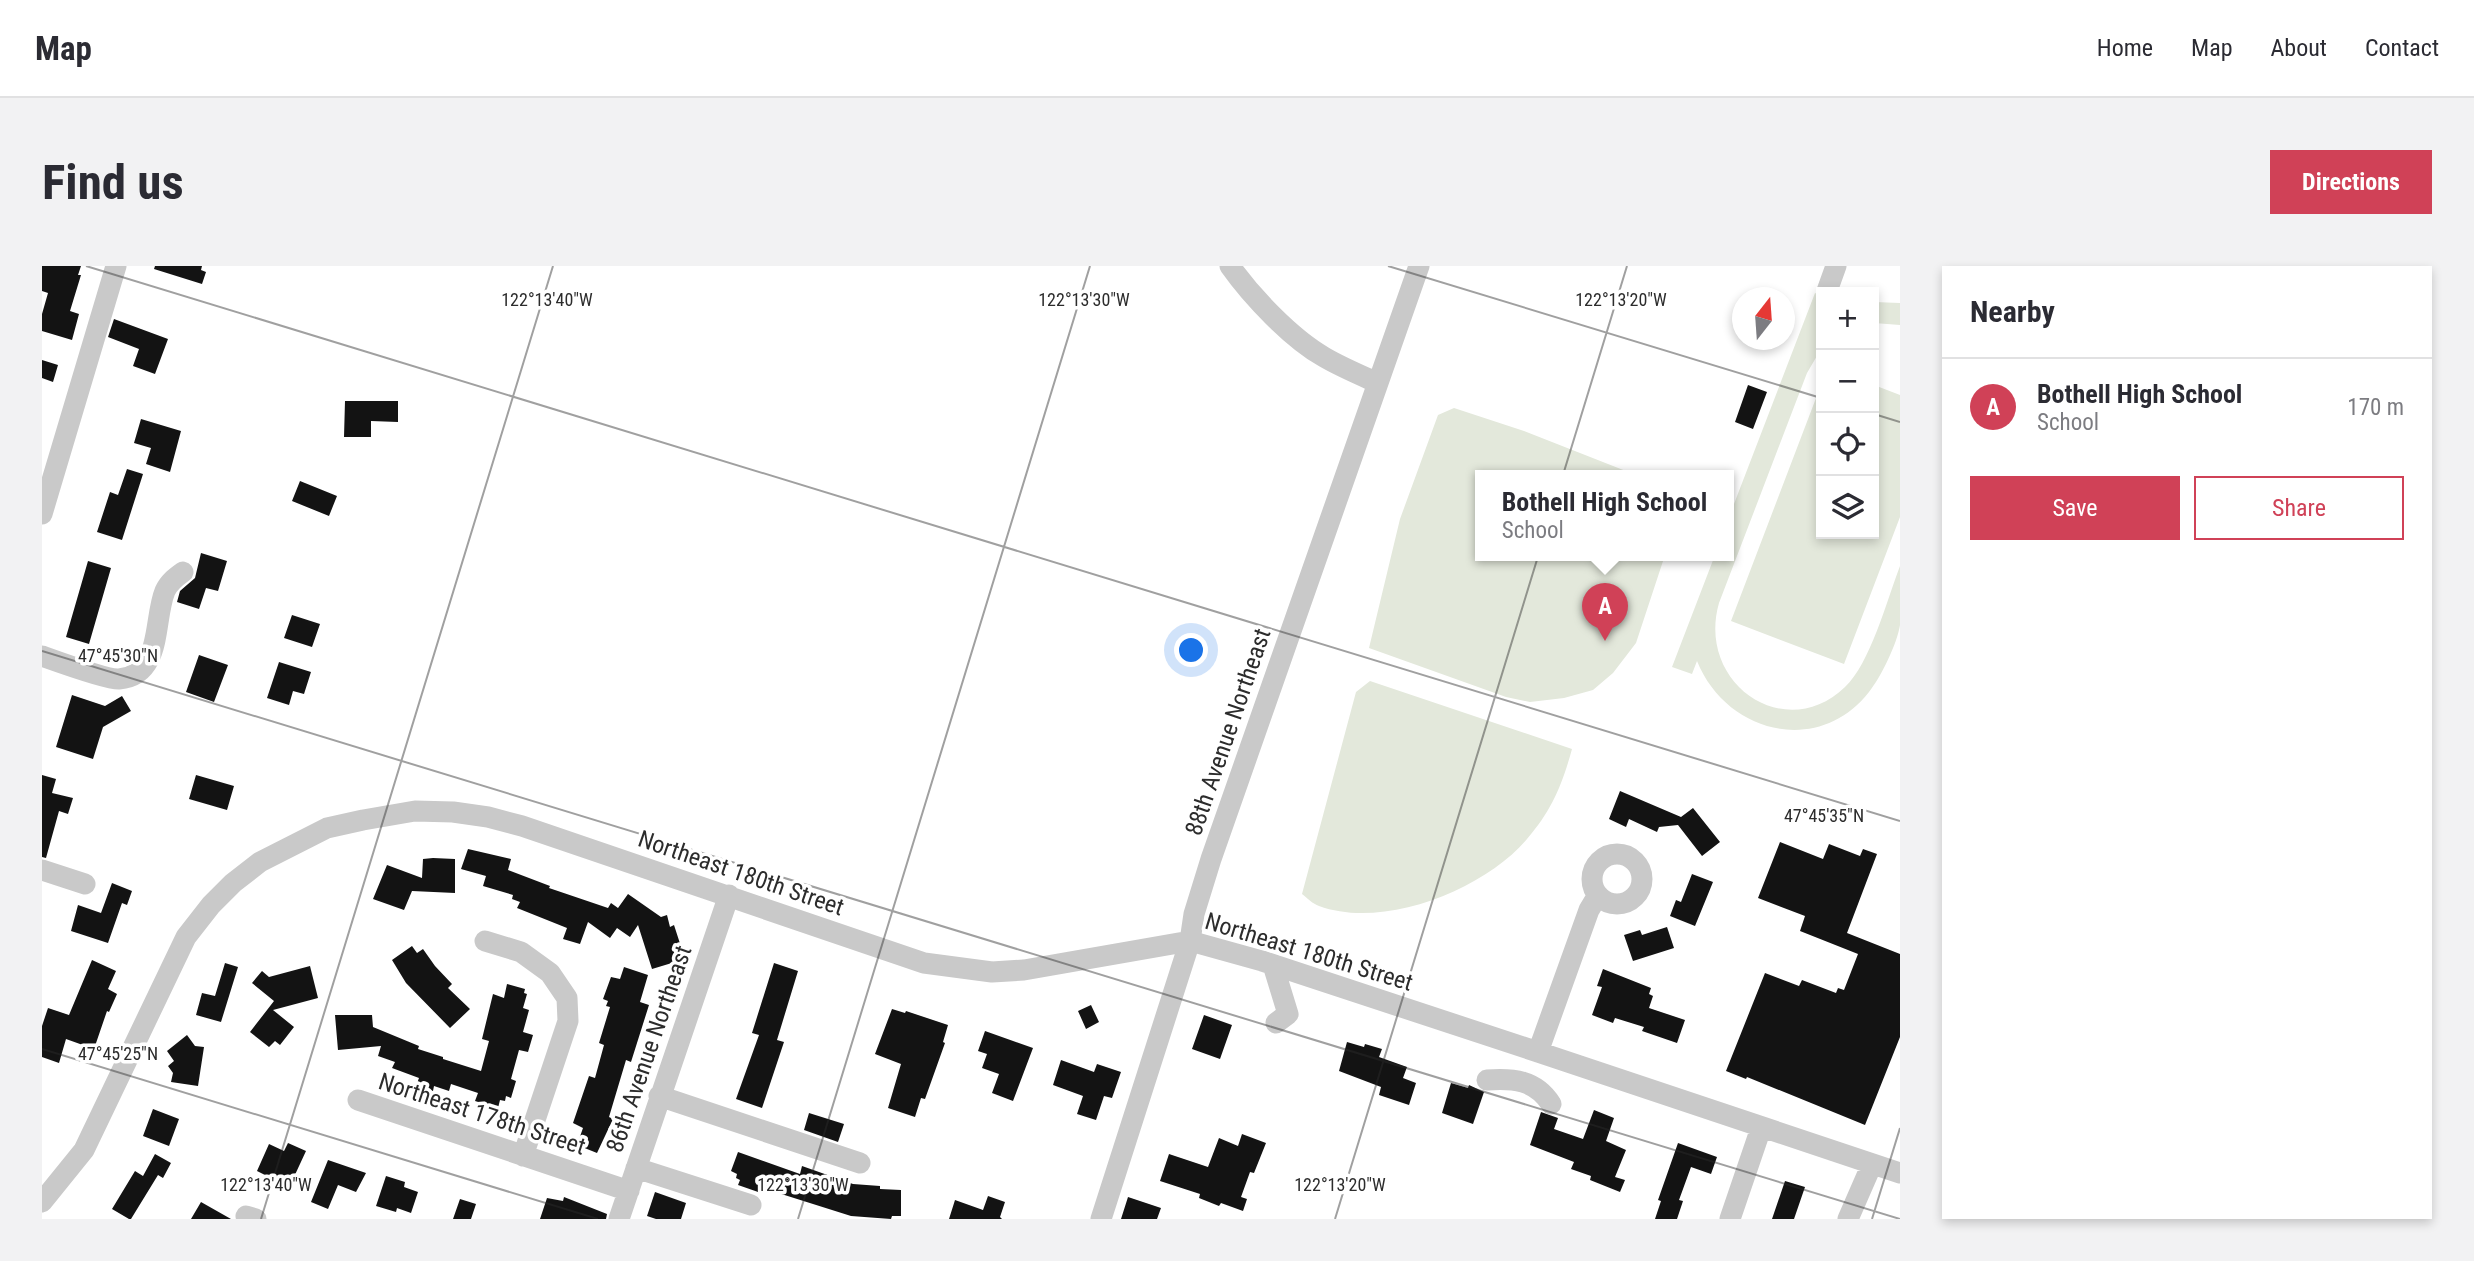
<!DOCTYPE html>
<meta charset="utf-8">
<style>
body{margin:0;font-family:"Roboto Condensed",sans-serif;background:#f2f2f3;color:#2b2b33}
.controls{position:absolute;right:21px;top:21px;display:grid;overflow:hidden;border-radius:0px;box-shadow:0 4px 10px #0003}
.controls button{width:63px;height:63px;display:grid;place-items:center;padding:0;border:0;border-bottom:2px solid #e1e1e2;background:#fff;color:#2b2b33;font:35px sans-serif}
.compass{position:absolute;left:1690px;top:21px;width:63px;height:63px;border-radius:50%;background:#fff;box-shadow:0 4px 10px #0003;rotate:17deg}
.you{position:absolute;left:1150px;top:385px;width:24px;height:24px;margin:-18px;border:5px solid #fff;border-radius:50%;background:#1a73e8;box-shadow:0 0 0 10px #1a73e833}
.badge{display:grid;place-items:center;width:46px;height:46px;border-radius:50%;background:#d04157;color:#fff;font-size:23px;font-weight:700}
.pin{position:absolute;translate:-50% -58px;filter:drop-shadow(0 2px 4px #0008)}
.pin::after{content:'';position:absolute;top:37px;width:24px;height:21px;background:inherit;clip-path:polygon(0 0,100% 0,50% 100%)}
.popup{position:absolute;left:1433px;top:204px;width:259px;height:91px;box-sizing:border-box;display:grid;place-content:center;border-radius:0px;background:#fff;filter:drop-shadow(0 2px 5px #0005);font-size:23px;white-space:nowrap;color:#7c7c81}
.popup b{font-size:26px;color:#2b2b33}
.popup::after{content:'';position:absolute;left:50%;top:100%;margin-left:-14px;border:14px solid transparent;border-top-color:#fff}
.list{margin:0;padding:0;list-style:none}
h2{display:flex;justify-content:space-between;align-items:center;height:91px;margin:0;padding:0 28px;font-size:30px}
h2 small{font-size:23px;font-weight:400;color:#7c7c81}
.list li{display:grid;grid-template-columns:46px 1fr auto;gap:21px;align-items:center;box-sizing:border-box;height:98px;padding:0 28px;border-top:2px solid #e1e1e2}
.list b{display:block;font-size:26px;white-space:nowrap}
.list p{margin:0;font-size:23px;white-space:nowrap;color:#7c7c81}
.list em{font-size:23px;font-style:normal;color:#7c7c81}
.actions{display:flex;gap:14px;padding:21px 28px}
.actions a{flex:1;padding:16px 0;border:2px solid #d04157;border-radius:0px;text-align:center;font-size:24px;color:#d04157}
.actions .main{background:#d04157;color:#fff}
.icon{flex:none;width:38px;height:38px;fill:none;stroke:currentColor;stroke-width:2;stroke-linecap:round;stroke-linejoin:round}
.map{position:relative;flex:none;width:1858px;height:953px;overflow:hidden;border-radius:0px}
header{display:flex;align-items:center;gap:42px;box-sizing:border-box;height:98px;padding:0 35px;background:#fff;border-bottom:2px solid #e1e1e2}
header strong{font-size:33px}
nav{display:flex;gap:38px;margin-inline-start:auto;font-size:24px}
.intro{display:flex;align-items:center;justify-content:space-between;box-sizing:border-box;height:168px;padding:0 42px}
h1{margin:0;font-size:49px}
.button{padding:18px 32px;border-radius:0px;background:#d04157;color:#fff;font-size:24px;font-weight:700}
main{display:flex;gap:42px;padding:0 42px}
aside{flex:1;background:#fff;border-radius:0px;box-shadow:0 4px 10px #0003}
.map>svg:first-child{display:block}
.green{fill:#e3e8db}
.building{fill:#131313}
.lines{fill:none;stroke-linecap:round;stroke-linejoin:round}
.minor{stroke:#c9c9c9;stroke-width:21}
.ticks{fill:none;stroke:#2c2c2c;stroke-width:2;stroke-opacity:0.45}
.labels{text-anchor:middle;stroke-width:7;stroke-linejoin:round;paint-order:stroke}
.street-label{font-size:24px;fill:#2c2c2c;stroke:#fff}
.ticks-label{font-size:18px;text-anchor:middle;fill:#2c2c2c;stroke:#fff;stroke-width:7;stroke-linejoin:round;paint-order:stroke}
</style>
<header>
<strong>Map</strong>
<nav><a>Home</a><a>Map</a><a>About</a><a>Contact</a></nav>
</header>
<div class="intro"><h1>Find us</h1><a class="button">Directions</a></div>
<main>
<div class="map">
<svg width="1858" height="953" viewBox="0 0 1858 953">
<rect width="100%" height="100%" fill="#fff"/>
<path class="green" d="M1773,27L1779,30V83L1765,107L1677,337C1654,417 1743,479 1803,421C1828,398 1845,334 1858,300C1858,319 1858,340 1858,359C1855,378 1839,411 1827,426C1776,491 1684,467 1655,395L1650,408L1630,401L1673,289H1687V251Z
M1832,36L1858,37V59L1832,57Z
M1779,119V268H1832V119L1858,129V251L1802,398L1689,355Z
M1412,142L1482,165L1594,209H1439V289H1623L1594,377L1571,407L1551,424L1522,432L1488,436L1464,431L1327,382L1358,253L1396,149Z
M1328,415L1530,483C1520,519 1510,544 1485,573C1443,623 1342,664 1277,640C1271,638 1265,632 1260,628L1314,426Z"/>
<path class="building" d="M0,0H39L36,9H39L28,45L37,48L30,74L0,65V48L6,27L0,25Z
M113,0H160L159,4L164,6L160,18L112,3Z
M72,53L126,73L113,108L91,100L97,83L66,71Z
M0,94L16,99L11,116L0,112Z
M1706,119L1725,126L1711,163L1693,156Z
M303,135H356V156L329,155V171H302Z
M99,153L139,165L128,206L104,198L109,182L92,177Z
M85,203L101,208L80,274L55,266L68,226L76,229Z
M258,215L295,230L287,250L250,235Z
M159,287L185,295L176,325L164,322L157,343L135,336L138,325L153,312Z
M46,295L69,302L47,378L24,371Z
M250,349L278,358L270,381L242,372Z
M157,389L186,399L172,436L144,426Z
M237,396L269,406L262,428L251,425L247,439L225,432Z
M30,429L63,440L80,430L89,445L61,461L51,493L14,481Z
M0,509L14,513L10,527L31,532L26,548L17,545L4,592L0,591Z
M154,509L192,520L185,544L147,533Z
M1578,525L1639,551L1651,542L1678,576L1660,590L1636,559L1617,561L1615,566L1587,553L1584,561L1567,553Z
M1738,576L1781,593L1787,578L1818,590L1821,583L1835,588L1805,667L1858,688V771L1823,859L1705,811L1704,813L1684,805L1723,707L1757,720L1760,714L1794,727L1796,722L1802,724L1816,688L1758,665L1763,650L1716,632Z
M426,583L469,593L466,604L508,620L507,622L566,642L569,637L576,642L586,628L619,651L625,649L628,661L632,659L643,693L610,703L596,659L588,671L575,662L568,672L546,656L538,678L521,673L525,662L475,642L478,636L470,633L471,629L441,620L444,610L419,603Z
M391,592L413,593V627L370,625L362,644L331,633L345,599L380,612L381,593Z
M1650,608L1671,616L1653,660L1628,650L1634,634L1639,636Z
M70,617L90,625L85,639L80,637L66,677L29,665L36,639L59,647Z
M1625,661L1632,682L1591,695L1582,669L1598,664L1600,669Z
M370,680L375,687L381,683L393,700L410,718L406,722L428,743L408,762L364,717L350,694Z
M50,694L74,705L66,723L75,728L67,746L65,745L52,783L24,773L17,797L0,791V760L6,742L27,749Z
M183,697L196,701L179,756L154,749L160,727L173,730Z
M732,697L756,705L735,774L742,776L720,842L694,833L717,769L710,767Z
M268,700L276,732L231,744L252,761L238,779L233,775L227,781L208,766L232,735L210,717L220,705L227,711Z
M582,701L606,709L598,736L607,739L589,796L584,794L567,851L571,853L555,887L535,879L541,862L531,857L547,810L553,812L562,779L557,777L568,741L564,740L566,735L561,733L569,711L578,713Z
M1561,703L1609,722L1607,728L1611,730L1607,742L1643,754L1635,777L1600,765L1602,761L1573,752L1571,757L1550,749L1560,721L1555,720Z
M465,718L483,723L482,727L485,728L481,742L487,744L481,766L491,769L486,786L477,784L469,813L474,815L469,832L464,830L463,835L458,834L456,842L433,835L436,827L409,818L407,825L392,820L391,825L374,820L377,812L350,802L353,796L336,790L339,780L296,784L293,749H330L331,761L377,780L376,783L401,791V793L439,805L447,775L440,773L451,728L462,732Z
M1049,739L1057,756L1044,763L1036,745Z
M850,743L863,747L864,745L906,759L901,776L903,777L883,833L879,832L873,851L846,842L859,798L833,788Z
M1162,749L1190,759L1178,793L1150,783Z
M943,765L991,782L971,835L950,827L957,808L940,802L945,788L936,785Z
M145,769L153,780L162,781L156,820L129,816L131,807L126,800L132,795L125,785Z
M1305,776L1322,781L1323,778L1340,783L1337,791L1365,801L1361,812L1374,817L1367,839L1337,829L1339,821L1297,805Z
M1019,794L1052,806L1055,798L1079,806L1070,832L1062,830L1054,854L1035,848L1041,830L1011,819Z
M1409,817L1426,822L1427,819L1442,826L1431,858L1400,847Z
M111,843L137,853L127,880L101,870Z
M1552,844L1572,852L1564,875L1584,884L1573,911L1583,914L1578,926L1548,914L1549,910L1529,903L1532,896L1488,879L1499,846L1516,852L1512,863L1541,873Z
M767,847L802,858L796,876L762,864Z
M1200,868L1224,877L1212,907L1208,906L1199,931L1205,933L1201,945L1179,937L1177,940L1157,932L1158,928L1118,915L1127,888L1166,901L1177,872L1196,880Z
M246,877L264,885L245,926L228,918L231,913L215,905L227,878L242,885Z
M1636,877L1675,891L1669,908L1649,901L1637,934L1641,935L1635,953H1613L1619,935L1616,934Z
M696,886L758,908L760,900L811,918L838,920V923L859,924V950H850L849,953L809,950L733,926L732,928L718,923L719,927L696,919L698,914L694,912L695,908L689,905Z
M113,888L129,897L121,912L116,909L89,953H87L70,943L93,905L101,910Z
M286,894L324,907L314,926L296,919L286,943L269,936Z
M344,910L363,916L362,921L376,926L369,947L355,942L354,946L334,940Z
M1743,915L1763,921L1752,953H1730Z
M613,926L644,937L639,953H614L605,950Z
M946,930L963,936L958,951L960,953H907L913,934L941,944Z
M522,931L565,948L564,953H498L505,932L521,935Z
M1086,931L1119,942L1115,953H1079Z
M418,933L434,938L429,953H411Z
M159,936L189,953H149Z"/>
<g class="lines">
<path class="minor" d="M1188,0C1210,31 1249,72 1282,91C1299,101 1318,109 1336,117
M1785,25L1794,0
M0,248L74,0
M0,390C14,395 66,414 77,413C121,409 111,354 123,325C127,316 134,311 141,306
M1550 613a25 25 0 1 1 50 0a25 25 0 1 1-50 0Z
M0,604L43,618
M443,675L479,686L508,707L525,732L526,755L481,890
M1231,699L1246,748L1234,757
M1496,786L1547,644L1556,629
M1445,814C1471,812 1494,814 1509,838
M617,830L818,897
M316,834L587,925
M594,902L709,939
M0,936L42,884L144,671L169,639L191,617L218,596L285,562L321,554L373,545L411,546L446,551L480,560L882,697L950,706L982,704L1148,675L1220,695L1496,786L1858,907
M204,950L214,953
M577,953L687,629
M1059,953L1148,675L1152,648L1169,593L1377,0
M1688,953L1719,862
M1806,953L1830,898"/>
</g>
<path class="ticks" d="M44,0L1858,555M1346,0L1779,132M1832,148L1858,156M0,385L1858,953M0,783L556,953M219,953L511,0M756,953L1048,0M1293,953L1585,0M1830,953L1858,862"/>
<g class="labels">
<g class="street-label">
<text transform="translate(1186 466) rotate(-71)" y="8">88th Avenue Northeast</text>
<text transform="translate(699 607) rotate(19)" y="8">Northeast 180th Street</text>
<text transform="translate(1267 686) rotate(17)" y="8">Northeast 180th Street</text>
<text transform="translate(607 783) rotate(-71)" y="8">86th Avenue Northeast</text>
<text transform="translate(440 848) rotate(18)" y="8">Northeast 178th Street</text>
</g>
</g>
<g class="ticks-label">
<text x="505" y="40">122°13'40"W</text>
<text x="1042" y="40">122°13'30"W</text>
<text x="1579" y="40">122°13'20"W</text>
<text x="76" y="396">47°45'30"N</text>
<text x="1782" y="556">47°45'35"N</text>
<text x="76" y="794">47°45'25"N</text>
<text x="224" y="925">122°13'40"W</text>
<text x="761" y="925">122°13'30"W</text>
<text x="1298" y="925">122°13'20"W</text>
</g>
</svg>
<div class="controls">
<button>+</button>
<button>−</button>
<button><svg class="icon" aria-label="locate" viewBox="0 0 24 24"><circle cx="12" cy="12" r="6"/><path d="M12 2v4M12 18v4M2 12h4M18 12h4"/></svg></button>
<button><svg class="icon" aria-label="layers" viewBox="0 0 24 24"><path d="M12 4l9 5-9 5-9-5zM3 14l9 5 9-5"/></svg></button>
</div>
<svg class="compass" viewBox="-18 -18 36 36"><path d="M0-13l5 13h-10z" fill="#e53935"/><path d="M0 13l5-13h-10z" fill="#7c7c81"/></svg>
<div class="you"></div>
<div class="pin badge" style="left:1563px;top:375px">A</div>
<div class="popup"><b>Bothell High School</b>School</div>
</div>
<aside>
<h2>Nearby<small></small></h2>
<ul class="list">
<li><span class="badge">A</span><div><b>Bothell High School</b><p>School</p></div><em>170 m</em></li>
</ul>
<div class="actions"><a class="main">Save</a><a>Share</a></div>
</aside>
</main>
